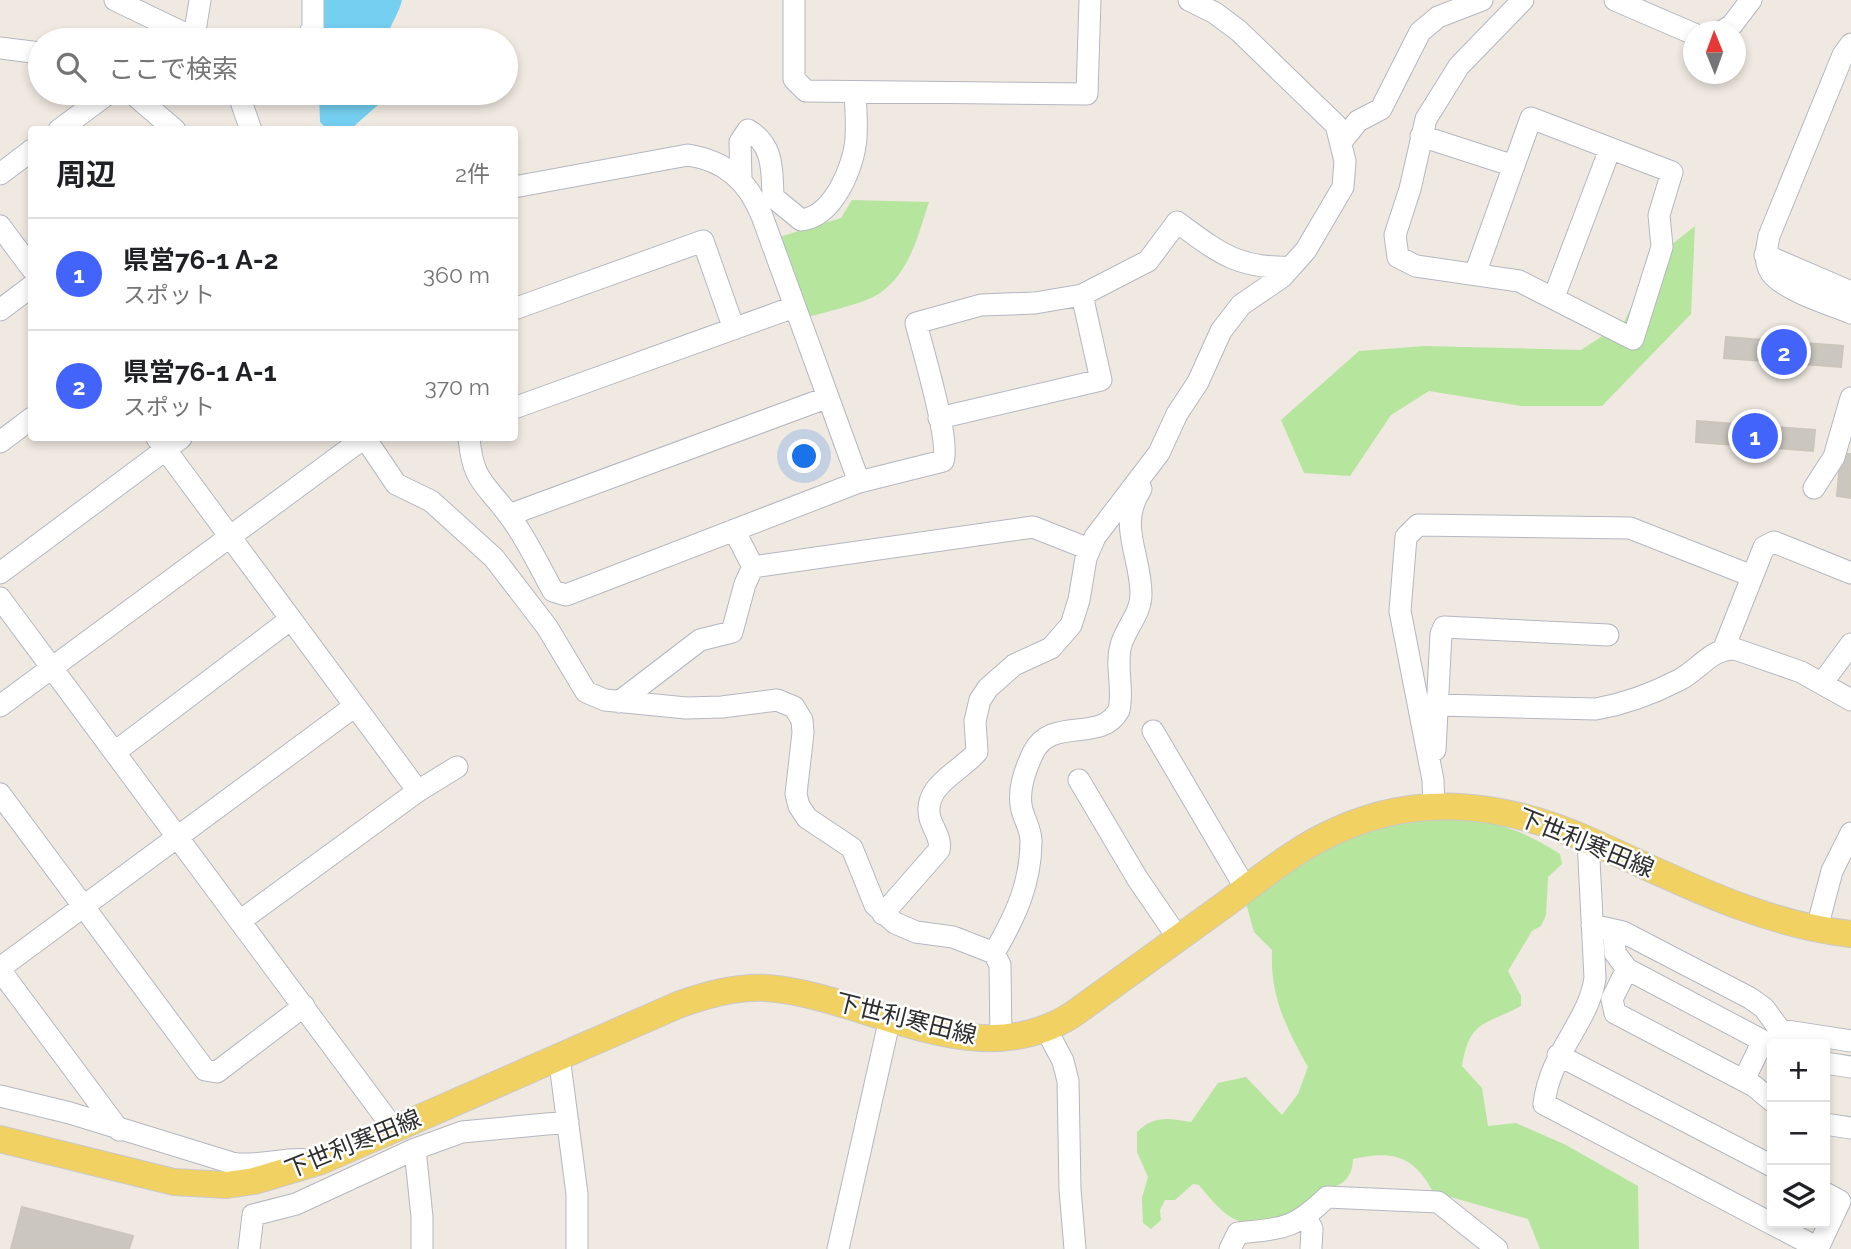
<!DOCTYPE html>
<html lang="ja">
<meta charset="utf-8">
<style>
body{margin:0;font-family:Raleway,"Noto Sans JP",sans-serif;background:#f6f6f6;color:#202124}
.controls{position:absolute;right:21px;bottom:21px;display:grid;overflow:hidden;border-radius:7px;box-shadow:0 4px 10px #0003}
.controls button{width:63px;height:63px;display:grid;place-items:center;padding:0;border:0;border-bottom:2px solid #e0e0e0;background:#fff;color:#202124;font:35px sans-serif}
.compass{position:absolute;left:1683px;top:21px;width:63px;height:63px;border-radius:50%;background:#fff;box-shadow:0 4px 10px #0003;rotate:359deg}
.you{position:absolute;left:805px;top:457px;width:24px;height:24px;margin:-18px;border:5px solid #fff;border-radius:50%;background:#1a73e8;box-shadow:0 0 0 10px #1a73e833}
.badge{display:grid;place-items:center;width:46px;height:46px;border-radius:50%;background:#4264fb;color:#fff;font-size:23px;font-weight:700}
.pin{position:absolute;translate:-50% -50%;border:4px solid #fff;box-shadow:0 2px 7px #0006}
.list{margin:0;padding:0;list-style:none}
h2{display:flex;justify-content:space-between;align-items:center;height:91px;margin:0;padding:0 28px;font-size:30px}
h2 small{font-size:23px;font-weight:400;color:#757577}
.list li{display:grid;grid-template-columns:46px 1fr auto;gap:21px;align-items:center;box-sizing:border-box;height:112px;padding:0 28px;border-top:2px solid #e0e0e0}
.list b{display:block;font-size:26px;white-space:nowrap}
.list p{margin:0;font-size:23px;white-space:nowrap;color:#757577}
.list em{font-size:23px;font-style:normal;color:#757577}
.icon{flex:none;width:38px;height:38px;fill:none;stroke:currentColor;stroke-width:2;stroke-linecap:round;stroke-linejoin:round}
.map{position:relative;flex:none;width:1851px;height:1249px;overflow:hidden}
.search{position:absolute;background:#fff;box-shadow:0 4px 10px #0003;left:28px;top:28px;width:490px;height:77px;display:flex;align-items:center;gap:18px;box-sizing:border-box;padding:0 24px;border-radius:38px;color:#757577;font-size:26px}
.panel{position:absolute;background:#fff;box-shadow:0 4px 10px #0003;left:28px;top:126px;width:490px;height:315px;border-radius:7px}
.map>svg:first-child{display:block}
.green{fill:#b6e59e}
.water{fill:#75cff0}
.building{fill:#cbc7bf;stroke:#cbc5ba;stroke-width:2}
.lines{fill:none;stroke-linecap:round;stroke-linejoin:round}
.minor-casing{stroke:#b4b7c1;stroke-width:23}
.major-casing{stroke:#c9c9c9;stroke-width:28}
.minor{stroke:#fff;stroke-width:21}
.major{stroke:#f2d163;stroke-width:26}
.labels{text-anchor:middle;stroke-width:5;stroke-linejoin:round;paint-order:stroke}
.street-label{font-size:24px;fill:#2e2e2e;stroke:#fff}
</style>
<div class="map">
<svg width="1851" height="1249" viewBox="0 0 1851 1249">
<rect width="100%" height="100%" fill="#efe9e1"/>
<path class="green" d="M852,200L929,202C918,235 910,272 880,293C866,304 811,315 791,322L763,242L841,218Z
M1695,226L1691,314L1602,406H1521L1429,391L1391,415L1350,476L1304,473L1281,420L1359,351L1425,346L1581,350L1624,322L1655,258Z
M1428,812C1483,820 1512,823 1560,854L1562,864L1548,877L1546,915L1541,926L1532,931L1508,971L1521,996V1006C1484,1026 1470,1019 1462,1066L1482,1088L1488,1126L1516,1123L1566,1145L1638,1186L1639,1249H1540L1528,1219L1433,1192C1414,1155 1392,1150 1353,1159C1352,1186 1334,1186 1314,1195C1307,1198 1306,1207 1300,1211C1295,1215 1285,1216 1280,1218C1238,1233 1224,1215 1199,1185L1193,1184L1175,1200H1165L1160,1210L1161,1220L1151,1229L1143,1223L1142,1198L1148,1177L1137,1152V1132C1154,1115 1169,1118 1191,1122L1218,1083L1246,1077L1282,1115L1298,1094L1308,1067C1286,1027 1270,997 1272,950L1254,932L1246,903L1283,862L1367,826Z"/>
<path class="water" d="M313,0H402C399,15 389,24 387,40H317Z
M319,93H383L379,104L353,127L326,128L320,122Z"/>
<path class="building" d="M1726,337L1843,346L1841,367L1724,358Z
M1697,421L1815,430L1813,451L1696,442Z
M1848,454H1851V498L1837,496L1839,473Z
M22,1207L133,1236L129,1249H11Z"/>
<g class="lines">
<defs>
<path id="minor" d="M115,0L198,40
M794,0V79L806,91L1087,94L1090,0
M1615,0L1694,34
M1721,32L1732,25L1751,0
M194,37L200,0
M306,40L313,27V0
M1851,44L1843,55L1769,236C1767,247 1764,258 1769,269C1776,288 1832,305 1851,313
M0,48L40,53
M132,93L175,130
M238,93L251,130
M59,130L109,93
M1421,136L1514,166
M1342,141L1358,121L1381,109L1420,32L1438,17L1482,0
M0,174L32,150
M741,179L740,142L748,130C774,145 772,170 773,197L801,220C833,217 854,167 856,138C857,123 856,108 855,93
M514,187L688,155C726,161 748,181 762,216L859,482
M0,226L32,269
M1765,255L1851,292
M1475,274L1531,118L1672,172L1659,215L1662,247L1633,339L1519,281L1416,266L1398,257L1395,235L1410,189L1426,119L1459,66L1523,0
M1554,297L1610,149
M514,309L703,241L734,329
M0,310L32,286
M514,408L794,307
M939,418L1101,380L1082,295
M157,438L418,791
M365,438L396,484L431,501L494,558L547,627L586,692L605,700L686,708L722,707L777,700L794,707L802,720L803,733L796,794L799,806L807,818L852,848L875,905L895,923L916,932L953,937L994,953L1000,965L1001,1039
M469,438C473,481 484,482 508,514C526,537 539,566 553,591L566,595L859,482L943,461C951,442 922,348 916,323L981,305L1035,303L1082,295L1148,261L1177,222C1218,252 1237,269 1291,267
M0,442L32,418
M1814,488L1834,457L1851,398
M509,515L826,398
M734,530L753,567L1033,527L1089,549
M0,573L181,438
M0,598L394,1129
M1724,648L1764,547L1774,542L1851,573
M1823,682L1851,644
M619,702L700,640L732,632L745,584L753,567
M1438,705L1596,709C1624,704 1654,693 1679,680C1699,670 1711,648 1735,649L1801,672L1851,700
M0,706L364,438
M1153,731L1246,889
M1435,750L1441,634L1444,627L1608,635
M115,752L291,619
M1079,780L1137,878L1178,938
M0,794L205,1070L217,1072L304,1006
M1434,807L1433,780L1400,611L1406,537L1418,525L1630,528L1752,576
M1588,840L1595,978C1589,1022 1550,1052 1544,1104L1818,1248L1840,1201L1825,1193
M883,914L939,850C942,839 933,829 930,818C922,786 960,772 977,752L975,721L980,700L988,688L1014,665L1051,648L1071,625L1079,600L1086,558L1095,537L1159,453L1177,414L1198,382L1221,331L1241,305L1282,277L1306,250L1343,187L1345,161L1336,125L1239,31L1215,13L1189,0
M240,921L418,791L457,767
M1592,925L1623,932L1750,998L1764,1008L1780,1030L1851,1041
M1817,928L1832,871L1851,833
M1614,930L1615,953L1627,969L1769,1044
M994,953C1015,917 1031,884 1031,841C1031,830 1025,821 1022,810C1017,791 1025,770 1033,753C1051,715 1101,744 1119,710C1124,689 1115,665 1121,645C1126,627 1141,614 1141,594C1141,555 1117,525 1141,489
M0,968L355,706
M1627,969L1612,999L1615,1013L1754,1086L1772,1101
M0,970L119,1130
M1046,1029L1063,1061L1068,1081L1070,1189L1075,1249
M1558,1055L1772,1166
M559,1056L577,1194V1249
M1825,1063L1851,1067
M1744,1080L1758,1051L1769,1044
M0,1096L70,1113L232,1163C257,1168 283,1157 310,1160
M1825,1124L1851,1128
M415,1149L422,1217V1249
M1306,1217L1312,1229L1311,1249
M249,1249L253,1215L296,1204L415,1149L462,1132L568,1122
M838,1249L890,1018
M1230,1249L1238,1233C1283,1228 1293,1230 1327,1197L1438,1202L1497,1249"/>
<path id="major" d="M0,1139L174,1182L227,1185L254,1181L321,1161L678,1005C705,995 737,986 767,988C868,996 974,1077 1072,1015C1124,978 1175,940 1227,903C1258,880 1288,855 1323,837C1412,791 1499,801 1588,840C1672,877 1758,924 1851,934"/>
</defs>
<use href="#minor" class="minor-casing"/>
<use href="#major" class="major-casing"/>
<use href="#minor" class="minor"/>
<use href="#major" class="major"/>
</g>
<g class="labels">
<g class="street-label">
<text transform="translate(1586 843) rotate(22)" y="8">下世利寒田線</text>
<text transform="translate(906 1019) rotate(14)" y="8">下世利寒田線</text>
<text transform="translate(353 1144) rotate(-22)" y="8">下世利寒田線</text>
</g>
</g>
</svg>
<div class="controls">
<button>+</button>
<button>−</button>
<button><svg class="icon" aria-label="layers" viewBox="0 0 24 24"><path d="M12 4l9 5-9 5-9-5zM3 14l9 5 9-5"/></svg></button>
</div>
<svg class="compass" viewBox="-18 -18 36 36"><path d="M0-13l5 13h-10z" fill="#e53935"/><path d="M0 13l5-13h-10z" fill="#757577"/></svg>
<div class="you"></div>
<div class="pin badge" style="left:1755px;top:436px">1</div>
<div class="pin badge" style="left:1784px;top:352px">2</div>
<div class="search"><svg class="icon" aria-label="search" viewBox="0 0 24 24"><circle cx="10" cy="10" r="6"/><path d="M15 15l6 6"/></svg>ここで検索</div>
<section class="panel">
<h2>周辺<small>2件</small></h2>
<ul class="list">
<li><span class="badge">1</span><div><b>県営76-1 A-2</b><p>スポット</p></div><em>360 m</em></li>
<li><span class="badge">2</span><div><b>県営76-1 A-1</b><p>スポット</p></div><em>370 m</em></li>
</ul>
</section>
</div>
